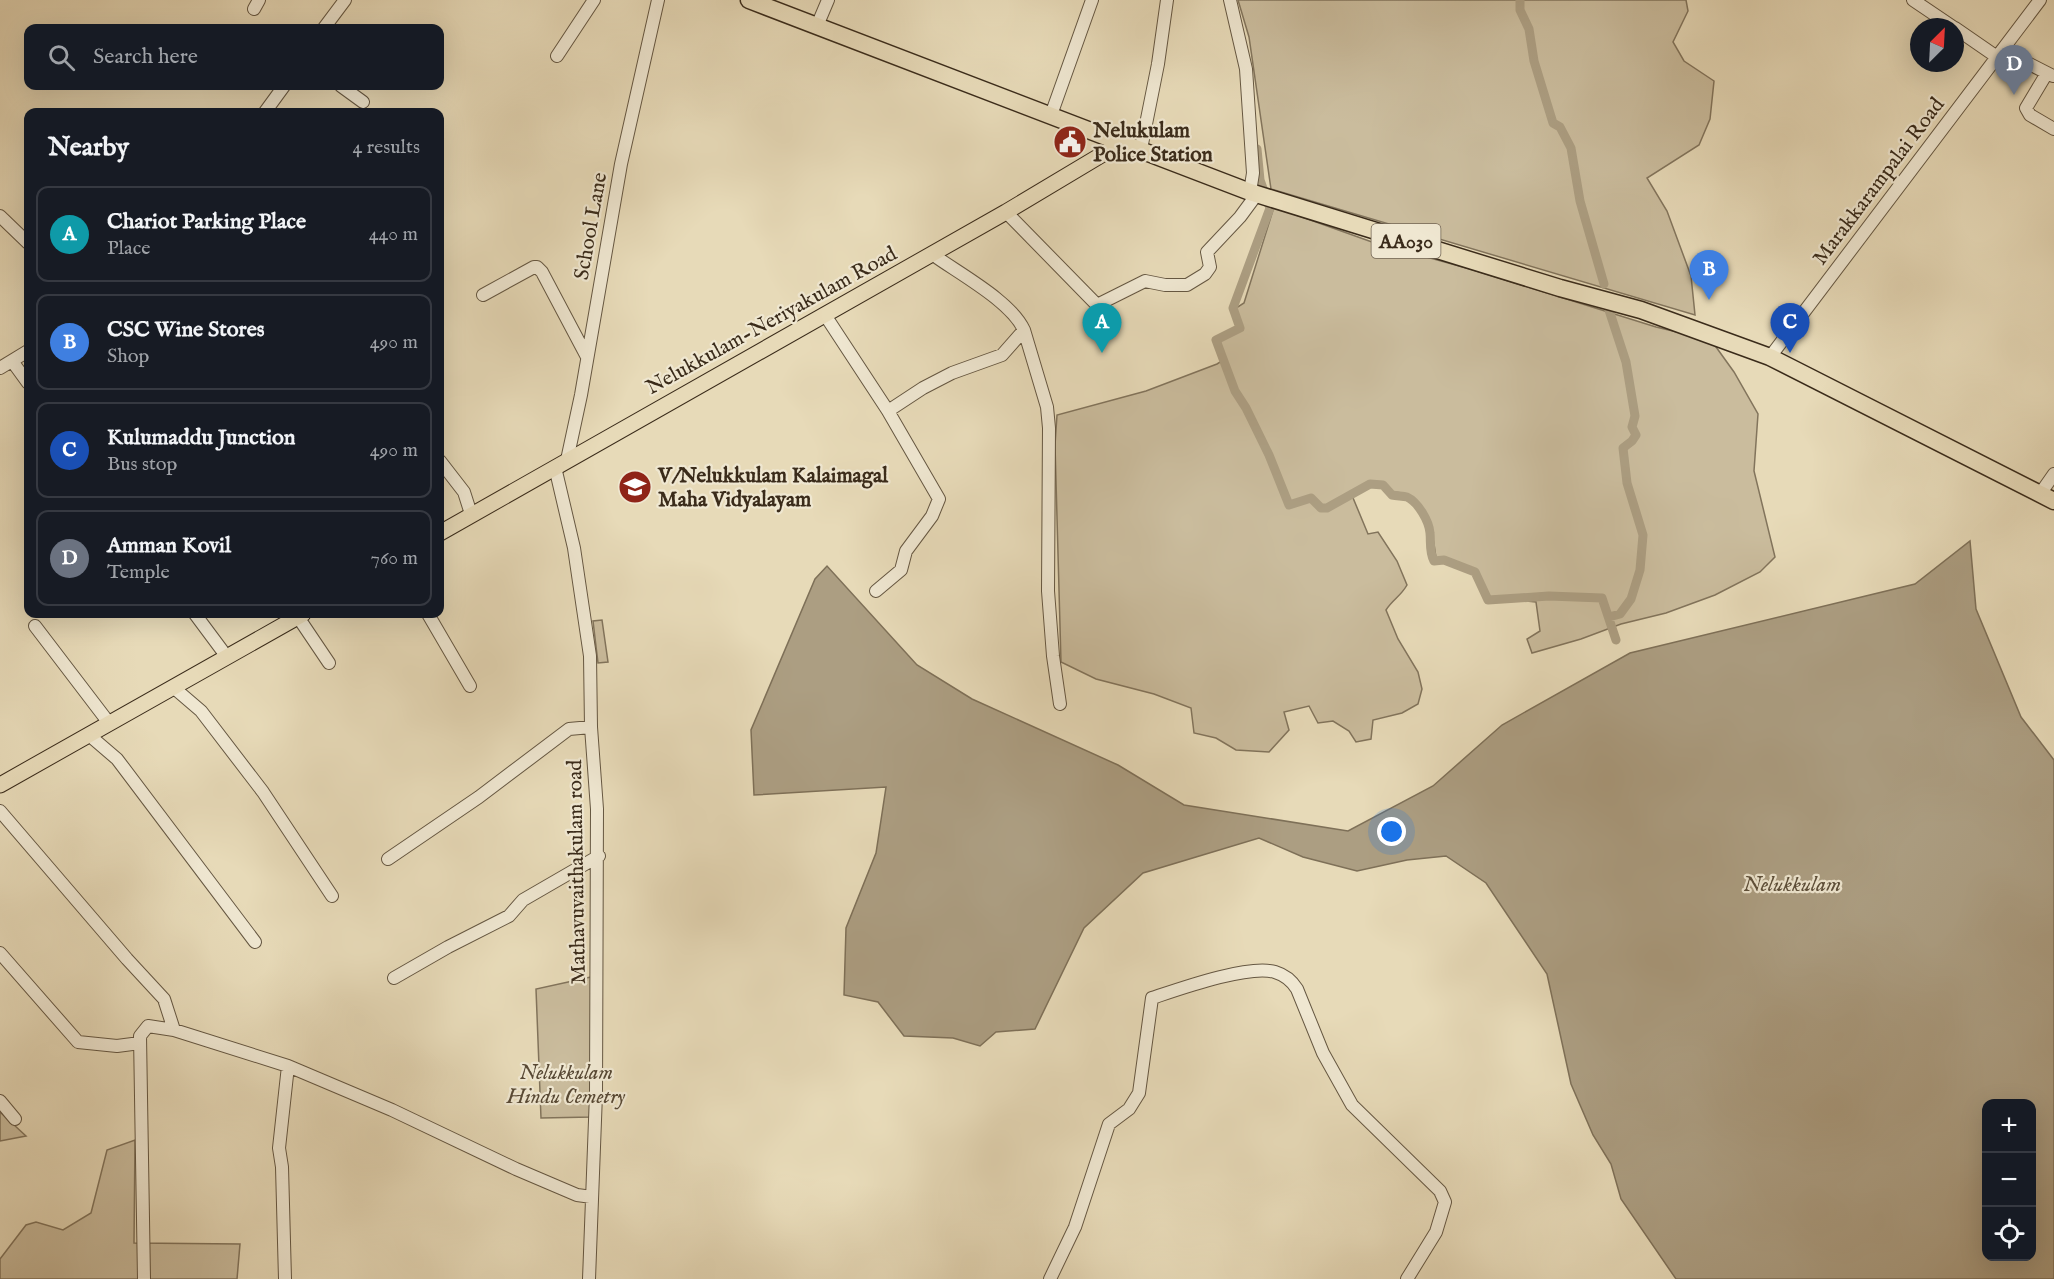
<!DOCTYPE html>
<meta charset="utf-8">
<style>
body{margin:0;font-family:"IM FELL English",serif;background:#20242c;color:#f1f3f6}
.controls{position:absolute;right:18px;bottom:18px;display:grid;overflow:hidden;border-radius:12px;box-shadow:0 6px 24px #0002}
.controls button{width:54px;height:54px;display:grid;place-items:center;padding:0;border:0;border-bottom:2px solid #363941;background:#171b24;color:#f1f3f6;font:30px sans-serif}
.compass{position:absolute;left:1910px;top:18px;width:54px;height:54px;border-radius:50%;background:#171b24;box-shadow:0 6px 24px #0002;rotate:24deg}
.you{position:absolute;left:1392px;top:832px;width:21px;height:21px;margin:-15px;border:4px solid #fff;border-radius:50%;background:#1a73e8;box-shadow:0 0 0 9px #1a73e833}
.badge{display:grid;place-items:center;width:39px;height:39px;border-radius:50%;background:#c59692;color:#fff;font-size:20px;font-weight:700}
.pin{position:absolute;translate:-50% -50px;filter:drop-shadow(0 2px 3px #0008)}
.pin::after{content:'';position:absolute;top:32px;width:21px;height:18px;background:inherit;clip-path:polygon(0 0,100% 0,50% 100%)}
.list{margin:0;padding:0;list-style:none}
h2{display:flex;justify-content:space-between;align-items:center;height:78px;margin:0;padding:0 24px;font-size:26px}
h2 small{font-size:20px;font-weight:400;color:#9ea1a6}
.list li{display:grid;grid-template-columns:39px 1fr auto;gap:18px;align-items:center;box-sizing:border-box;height:96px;margin:0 12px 12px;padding:0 12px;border:2px solid #363941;border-radius:12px}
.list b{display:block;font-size:22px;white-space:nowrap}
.list p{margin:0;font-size:20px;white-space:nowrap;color:#9ea1a6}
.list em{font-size:20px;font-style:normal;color:#9ea1a6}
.icon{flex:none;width:33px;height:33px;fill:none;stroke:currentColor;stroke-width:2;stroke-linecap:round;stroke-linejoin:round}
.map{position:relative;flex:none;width:2054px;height:1279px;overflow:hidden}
.search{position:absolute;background:#171b24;box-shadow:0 6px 24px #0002;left:24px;top:24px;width:420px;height:66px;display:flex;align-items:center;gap:15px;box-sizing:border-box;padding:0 21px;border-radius:12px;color:#9ea1a6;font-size:22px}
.panel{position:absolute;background:#171b24;box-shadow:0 6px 24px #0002;left:24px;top:108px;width:420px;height:510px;border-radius:12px}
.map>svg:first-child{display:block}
.green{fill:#cabc9d;stroke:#82745c;stroke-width:1.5}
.water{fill:#ac9e82;stroke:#7e7058;stroke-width:1.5;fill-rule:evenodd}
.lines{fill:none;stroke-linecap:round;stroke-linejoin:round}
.canal{stroke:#ac9e82;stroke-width:9}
.minor-casing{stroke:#655742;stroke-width:14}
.major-casing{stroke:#3a2b1a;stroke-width:17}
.highway-casing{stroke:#3a2b1a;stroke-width:19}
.minor{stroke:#efe7d1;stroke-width:12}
.major{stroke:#e7dab8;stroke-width:15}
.highway{stroke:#e7dab8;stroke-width:16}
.labels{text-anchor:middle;stroke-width:4.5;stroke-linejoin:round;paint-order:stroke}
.shield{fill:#efe7d1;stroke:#706351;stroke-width:1.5}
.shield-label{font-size:20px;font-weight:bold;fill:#3a2b1a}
.poi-label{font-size:21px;font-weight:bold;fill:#3a2b1a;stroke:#efe7d1;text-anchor:start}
.street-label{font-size:21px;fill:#3a2b1a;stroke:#efe7d1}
.park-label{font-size:21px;font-style:italic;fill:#574834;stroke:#efe7d1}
.water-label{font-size:22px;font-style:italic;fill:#5c4e39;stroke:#efe7d1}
</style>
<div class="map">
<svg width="2054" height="1279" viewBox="0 0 2054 1279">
<rect width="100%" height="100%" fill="#e7dab8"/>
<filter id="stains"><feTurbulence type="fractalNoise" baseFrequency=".00333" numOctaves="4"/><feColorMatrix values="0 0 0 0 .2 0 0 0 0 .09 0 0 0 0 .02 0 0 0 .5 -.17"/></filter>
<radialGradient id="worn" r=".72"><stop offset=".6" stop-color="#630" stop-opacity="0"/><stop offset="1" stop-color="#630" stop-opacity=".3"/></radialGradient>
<path class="green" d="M1238,0H1686L1688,11L1673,42L1684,61L1714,81L1710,119L1699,145L1647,178L1667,211L1691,276L1695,315L1271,189L1249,37Z
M1274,207L1372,242L1470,269L1656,327L1711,340L1734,372L1758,414L1754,471L1775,557L1760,572L1715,595L1666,613L1621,624L1581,639L1532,653L1527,639L1540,631L1536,602L1490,597L1475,569L1450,559L1436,558C1433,535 1430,506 1406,494C1402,492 1397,493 1392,492C1384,490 1377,486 1370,483L1351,493L1368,534L1378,532L1397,561L1407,585C1401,596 1392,600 1386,610L1398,639L1418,672L1422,689L1418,704L1402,713L1373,720L1371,739L1356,742L1349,731L1333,721L1318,723L1309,706L1284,712L1289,730L1269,752L1236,750L1216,738L1194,733L1191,708L1154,694L1096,679L1061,662L1055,445L1057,415L1146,391L1217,364L1225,359L1220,341L1242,329L1236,308L1244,303Z
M602,620L608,662L598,663L593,621Z
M591,977L592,1117L541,1118L536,989Z
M0,1112L26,1136L0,1141Z
M135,1140L134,1243L240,1244L237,1279H0V1259L26,1225L36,1222L63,1230L91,1213L107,1150Z"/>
<path class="water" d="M1970,541L1976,609L2021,717L2054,760V1279H1676L1621,1199L1611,1164L1593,1135L1571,1084L1547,974L1486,883L1446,856L1407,860L1357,871L1303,857L1259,838L1143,873L1084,928L1035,1029L996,1032L980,1046L953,1038L904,1036L878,1002L844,995L846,928L876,853L886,787L754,795L751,730L815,579L827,566L917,665L972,699L1118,765L1184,805L1348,831L1433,786L1502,725L1630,653L1915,584ZM1986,1104H2032V1256H1986Z"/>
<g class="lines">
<path class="canal" d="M1520,0V10L1529,29L1534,61L1553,123L1560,127L1571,148L1580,201L1604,284
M1257,149L1260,180L1270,208L1233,308L1240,328L1216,340L1235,391L1246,408L1269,455L1289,505L1311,498L1321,508H1327L1370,484L1383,485L1392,495C1397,496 1403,496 1407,497C1418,502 1429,521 1430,533C1431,542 1429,552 1434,561L1444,560L1475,572L1488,600L1549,596L1602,598L1616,640
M1609,617L1620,614L1631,599L1640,570L1643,535L1627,483L1623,448L1632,441L1636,435L1632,427L1635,416L1626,362L1609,310"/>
<defs>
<path id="minor" d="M1230,0L1246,69L1253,173L1250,192
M1913,0L1953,27
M254,9L259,0
M817,26L828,0
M324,28L345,0
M1955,28L1997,57
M2002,50L2053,76
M557,56L594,0
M2047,73L2026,108L2030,115L2054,129
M341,86L363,102
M265,112L284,86
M1051,115L1092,0
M1141,149L1158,64L1167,0
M1006,212L1097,305L1145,281L1165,285H1187L1205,274L1210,267L1207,252L1240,217L1257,194
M0,216L28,243
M932,254C958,273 1011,301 1024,330L1047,407L1049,428L1048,591L1053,656L1060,704
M483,295L534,267H537L542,272L587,357
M825,315L888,411L939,499L932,516L906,551L901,570L876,591
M1770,357L2040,0
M12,361L28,383
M0,368L28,351
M888,411L923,388L952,373L1002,355L1024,330
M567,460L581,395L621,164L658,0
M440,461L464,492L471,514
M555,467L574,548L590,656L591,727L597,809L596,1094L589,1279
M2040,494L2054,474
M195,614L227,657
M428,614L470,686
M298,617L329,663
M35,626L109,723
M173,687L201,711L263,792L332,896
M89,735L117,759L255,942
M0,811L127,959L164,999L174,1030
M388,859L479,797L569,729L591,727
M0,953L78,1042L117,1046L140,1043
M394,978L448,947L509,916L523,900L599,856
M0,1101L15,1119
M144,1279L140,1036L148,1026L174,1030L288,1066L392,1110L516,1169L577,1195L592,1197
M285,1279L282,1167L279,1148L288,1066
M1050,1279L1075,1227L1109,1124L1129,1109L1139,1093L1152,998C1179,989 1249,964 1275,972C1285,975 1292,981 1297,989L1323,1053L1352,1105L1440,1191L1445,1202L1436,1232L1407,1279"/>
<path id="major" d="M440,533L1006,212L1123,142
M0,785L303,614"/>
<path id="highway" d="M749,0L1250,192L1560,288L1641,310L1770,357L2054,501"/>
</defs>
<use href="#minor" class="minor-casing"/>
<use href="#major" class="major-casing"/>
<use href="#highway" class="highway-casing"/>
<use href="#minor" class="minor"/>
<use href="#major" class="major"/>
<use href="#highway" class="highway"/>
</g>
<defs>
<symbol id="civic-disc" viewBox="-11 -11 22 22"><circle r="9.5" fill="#8f2418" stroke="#efe7d1"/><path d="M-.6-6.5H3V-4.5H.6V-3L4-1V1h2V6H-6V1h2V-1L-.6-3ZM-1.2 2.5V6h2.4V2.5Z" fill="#fff"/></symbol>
<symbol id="school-disc" viewBox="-11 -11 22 22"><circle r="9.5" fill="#8f2418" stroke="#efe7d1"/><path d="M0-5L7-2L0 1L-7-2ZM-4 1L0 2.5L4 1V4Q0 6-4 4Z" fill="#fff"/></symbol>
</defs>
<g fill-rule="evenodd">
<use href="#civic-disc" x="1051" y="123" width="38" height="38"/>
<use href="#school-disc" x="616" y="468" width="38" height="38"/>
</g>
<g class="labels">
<rect class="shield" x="1371.5" y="224" width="69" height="34" rx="4.5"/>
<g class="shield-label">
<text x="1406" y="248">AA030</text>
</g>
<g class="poi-label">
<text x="1093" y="137">Nelukulam<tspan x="1093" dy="24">Police Station</tspan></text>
<text x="658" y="482">V/Nelukkulam Kalaimagal<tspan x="658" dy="24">Maha Vidyalayam</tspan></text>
</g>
<g class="street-label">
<text transform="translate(1878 181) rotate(-53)" y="7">Marakkarampalai Road</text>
<text transform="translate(590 226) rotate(-80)" y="7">School Lane</text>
<text transform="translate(771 320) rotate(-29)" y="7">Nelukkulam-Neriyakulam Road</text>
<text transform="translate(576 872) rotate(-91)" y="7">Mathavuvaithakulam road</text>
</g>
<g class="park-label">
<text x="566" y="1079">Nelukkulam<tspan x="566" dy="24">Hindu Cemetry</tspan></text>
</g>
<g class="water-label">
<text x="1792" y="891">Nelukkulam</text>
</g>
</g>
<rect width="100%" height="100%" filter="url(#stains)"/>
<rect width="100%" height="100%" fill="url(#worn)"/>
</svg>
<div class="controls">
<button>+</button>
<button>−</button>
<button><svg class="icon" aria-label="locate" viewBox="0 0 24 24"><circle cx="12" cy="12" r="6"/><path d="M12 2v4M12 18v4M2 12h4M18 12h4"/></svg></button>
</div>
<svg class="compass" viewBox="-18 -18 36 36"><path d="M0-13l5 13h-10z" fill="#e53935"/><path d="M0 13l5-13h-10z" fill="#9ea1a6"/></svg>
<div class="you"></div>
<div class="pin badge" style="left:1102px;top:353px;background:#0f9aa8">A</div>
<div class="pin badge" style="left:1709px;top:300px;background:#3f7fe0">B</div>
<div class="pin badge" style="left:1790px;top:353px;background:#1a4fb4">C</div>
<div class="pin badge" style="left:2014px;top:95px;background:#6b7280">D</div>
<div class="search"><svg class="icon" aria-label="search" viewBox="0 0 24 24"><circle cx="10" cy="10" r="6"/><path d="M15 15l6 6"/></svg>Search here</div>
<section class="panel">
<h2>Nearby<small>4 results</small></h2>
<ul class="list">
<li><span class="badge" style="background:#0f9aa8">A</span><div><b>Chariot Parking Place</b><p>Place</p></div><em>440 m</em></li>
<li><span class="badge" style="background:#3f7fe0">B</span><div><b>CSC Wine Stores</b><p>Shop</p></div><em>490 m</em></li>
<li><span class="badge" style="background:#1a4fb4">C</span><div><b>Kulumaddu Junction</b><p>Bus stop</p></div><em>490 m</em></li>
<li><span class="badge" style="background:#6b7280">D</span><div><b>Amman Kovil</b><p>Temple</p></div><em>760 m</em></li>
</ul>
</section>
</div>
